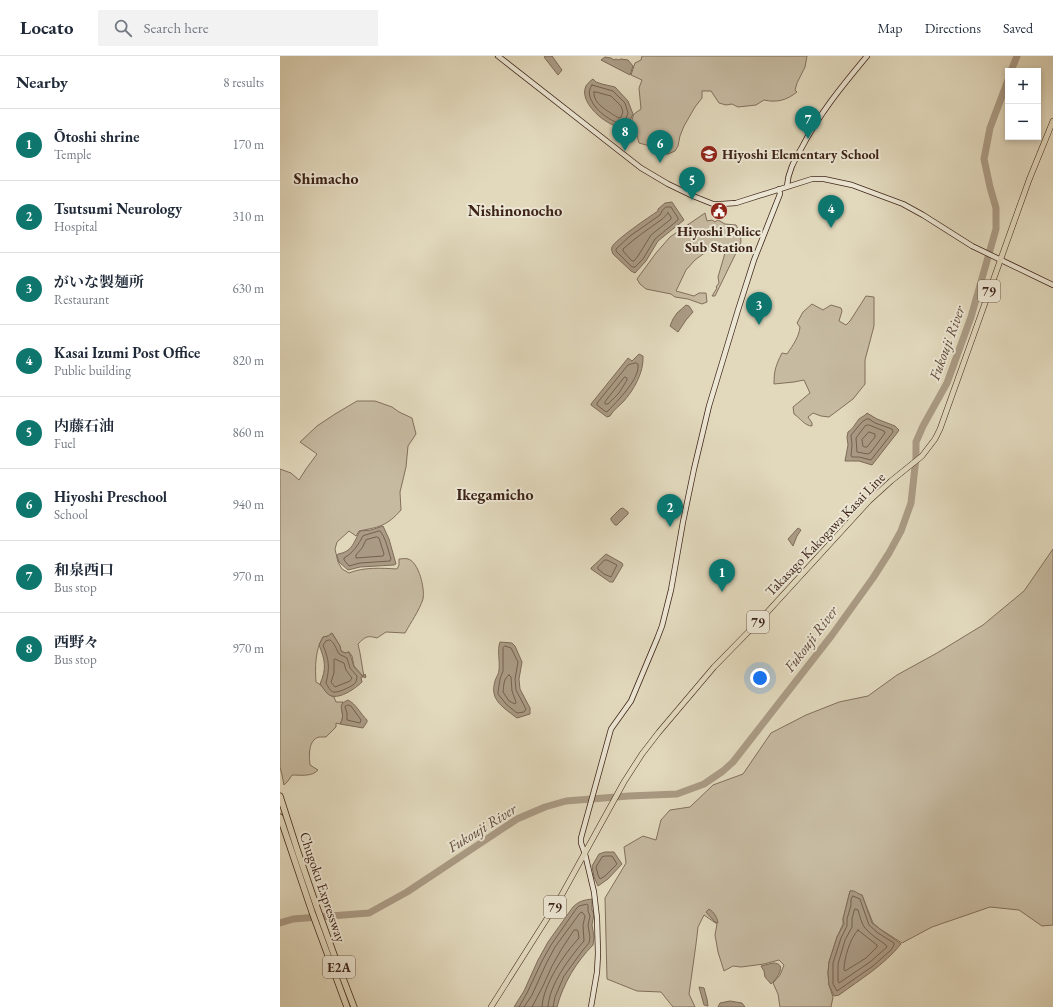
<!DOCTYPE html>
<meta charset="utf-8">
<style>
body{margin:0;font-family:"EB Garamond","Noto Serif JP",serif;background:#f2f2f3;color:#1f2937}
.controls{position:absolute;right:12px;top:12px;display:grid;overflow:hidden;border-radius:0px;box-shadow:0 2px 6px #0003}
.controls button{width:36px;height:36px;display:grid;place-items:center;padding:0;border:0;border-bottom:1px solid #e0e1e3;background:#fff;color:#1f2937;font:20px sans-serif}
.you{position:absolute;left:480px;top:622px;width:14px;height:14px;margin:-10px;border:3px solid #fff;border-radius:50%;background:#1a73e8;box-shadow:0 0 0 6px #1a73e833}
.badge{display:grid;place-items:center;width:26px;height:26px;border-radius:50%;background:#0f766e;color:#fff;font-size:13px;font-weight:700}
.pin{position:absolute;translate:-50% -33px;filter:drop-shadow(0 1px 2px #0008)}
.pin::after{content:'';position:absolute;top:21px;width:14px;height:12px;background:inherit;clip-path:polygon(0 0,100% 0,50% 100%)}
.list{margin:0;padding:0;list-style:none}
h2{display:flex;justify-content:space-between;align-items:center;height:52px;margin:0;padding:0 16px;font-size:17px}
h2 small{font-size:13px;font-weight:400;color:#747a83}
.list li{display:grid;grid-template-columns:26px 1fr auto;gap:12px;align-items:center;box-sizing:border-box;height:72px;padding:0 16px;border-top:1px solid #e0e1e3}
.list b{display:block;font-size:15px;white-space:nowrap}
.list p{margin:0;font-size:13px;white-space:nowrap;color:#747a83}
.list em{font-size:13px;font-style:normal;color:#747a83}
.icon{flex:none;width:22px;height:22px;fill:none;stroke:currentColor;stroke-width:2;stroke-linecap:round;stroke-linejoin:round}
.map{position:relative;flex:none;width:773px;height:951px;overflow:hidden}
header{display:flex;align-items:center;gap:24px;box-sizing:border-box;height:56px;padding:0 20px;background:#fff;border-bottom:1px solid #e0e1e3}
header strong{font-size:19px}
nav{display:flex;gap:22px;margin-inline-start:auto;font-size:14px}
.search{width:280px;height:36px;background:#f2f2f3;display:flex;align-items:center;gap:10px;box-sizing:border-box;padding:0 14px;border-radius:0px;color:#747a83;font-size:15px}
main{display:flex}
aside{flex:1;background:#fff}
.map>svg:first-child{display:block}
.green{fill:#c6baa1;stroke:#826f5c}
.water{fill:#aa9b85;stroke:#7e6b59}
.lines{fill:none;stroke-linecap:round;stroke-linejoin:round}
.shore{stroke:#74604e;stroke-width:1}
.river{stroke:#aa9b85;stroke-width:7}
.secondary-casing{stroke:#3d2418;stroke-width:6}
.primary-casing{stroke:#3d2418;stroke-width:6}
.highway-casing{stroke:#3d2418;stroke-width:7}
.secondary{stroke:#ece6d4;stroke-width:4.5}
.primary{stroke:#e2d9bd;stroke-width:5}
.highway{stroke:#e2d9bd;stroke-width:5.5}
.labels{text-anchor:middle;stroke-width:4;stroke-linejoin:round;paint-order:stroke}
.shield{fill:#ece6d4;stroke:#725e50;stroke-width:1}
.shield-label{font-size:13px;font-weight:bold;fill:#3d2418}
.poi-label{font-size:14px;font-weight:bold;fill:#3d2418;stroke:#ece6d4;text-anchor:start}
.street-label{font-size:14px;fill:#3d2418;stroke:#ece6d4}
.water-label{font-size:15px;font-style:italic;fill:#5e4839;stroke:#ece6d4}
.quarter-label{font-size:16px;font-weight:bold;fill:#3d2418;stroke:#ece6d4}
</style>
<header>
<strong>Locato</strong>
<div class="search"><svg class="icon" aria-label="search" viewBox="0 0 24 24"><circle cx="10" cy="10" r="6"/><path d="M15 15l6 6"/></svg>Search here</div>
<nav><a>Map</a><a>Directions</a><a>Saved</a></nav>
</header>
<main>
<aside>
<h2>Nearby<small>8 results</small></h2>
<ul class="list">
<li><span class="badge">1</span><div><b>Ōtoshi shrine</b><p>Temple</p></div><em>170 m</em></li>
<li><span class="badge">2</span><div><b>Tsutsumi Neurology</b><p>Hospital</p></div><em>310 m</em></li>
<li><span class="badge">3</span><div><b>がいな製麺所</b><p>Restaurant</p></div><em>630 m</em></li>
<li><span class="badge">4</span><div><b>Kasai Izumi Post Office</b><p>Public building</p></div><em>820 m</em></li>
<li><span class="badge">5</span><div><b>内藤石油</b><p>Fuel</p></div><em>860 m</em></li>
<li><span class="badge">6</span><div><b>Hiyoshi Preschool</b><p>School</p></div><em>940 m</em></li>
<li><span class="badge">7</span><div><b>和泉西口</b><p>Bus stop</p></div><em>970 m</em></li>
<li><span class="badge">8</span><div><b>西野々</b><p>Bus stop</p></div><em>970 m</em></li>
</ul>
</aside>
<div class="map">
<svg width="773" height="951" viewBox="0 0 773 951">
<rect width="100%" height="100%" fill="#e2d9bd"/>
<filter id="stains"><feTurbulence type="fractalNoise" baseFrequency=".005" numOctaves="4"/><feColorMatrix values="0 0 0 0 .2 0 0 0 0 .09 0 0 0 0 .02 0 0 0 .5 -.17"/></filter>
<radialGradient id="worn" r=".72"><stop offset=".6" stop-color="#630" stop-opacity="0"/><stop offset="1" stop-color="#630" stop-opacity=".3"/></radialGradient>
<path class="green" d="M362,0H527L525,11L517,27L515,34L517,36C507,44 497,47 484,44L476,49L458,51L452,48L446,49L439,47L431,35H422V42L415,51L404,70L400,80L398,90L395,95L388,98L376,97L370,90L359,87L356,76L350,69L354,58L361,53L359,32L362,24L351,19L355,7L361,4Z
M425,157L427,165L432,164L435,166L438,164L445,168L456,169L458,173L460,175L461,186L456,197L435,240H432L437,232L436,231L439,227L438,221L445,197L434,190L415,204L406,214L396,235L414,240L419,237H426L427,246L422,248L408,243L395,241L391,238L366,233L360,228L357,223L376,197L390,181Z
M586,240L594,241V270L585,304V328L573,343L549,361L541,360L533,357L528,361L532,367V370C525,370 520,362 514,358L513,351L530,337L524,324L514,326L494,328C494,314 496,309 502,297L507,298C513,289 519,281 520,271L517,267L523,256L532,248L543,254L551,249L561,252L562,255L559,265L566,269L570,265Z
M77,345H95L112,351L119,356L132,362L136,378L128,390L126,411L120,436L121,454C107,470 99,471 79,475L76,480L69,475L57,486L55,493L58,506L62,513L69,517C83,511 102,512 117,513L119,509V503C121,503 126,502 128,503C139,506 145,533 143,543C139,555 131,566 125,577L106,576L97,582C87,579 85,581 78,588L80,597L84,621L74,610L72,600L69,596L65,597L61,595L60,590L52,577L48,580L43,581C35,594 35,611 36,626L42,630L48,638L54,641L56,646H63C59,654 66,659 60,668L56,667V671L46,681C43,681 41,681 39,681C28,684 29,700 30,709L38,714C32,721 20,719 12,719L8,725L4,729L2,719L0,711V413L11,417L19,424L26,413L37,398L20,386L37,370L55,358Z
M773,493V869L762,870L739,854L710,851L652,871L622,887L600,873L593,867L582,839C577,838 575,835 570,835L563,863V868L557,881L549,906L548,917L549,929L553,941L551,951H500L498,938L493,927L500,919L504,909L499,904L484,908L461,911L453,910L444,915L438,896L435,879L437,868L424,859L418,871L416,888L409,938L415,951H393L381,936L357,935L327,923L325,842L346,807L344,791L363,780L376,784L381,764L390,754L410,751L433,729L463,718L491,677L526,659L559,646L588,640L617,619L657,597L703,569L744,535Z"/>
<path class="water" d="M266,0H272L282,14L278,19L264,1Z
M325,1L331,2L334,4L336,3L338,4L341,3L348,4L353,10L350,19L321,4Z
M313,23L316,26L322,28L335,31L348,45L353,58L348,69L349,72C333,76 297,48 306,30C308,27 310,25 313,23Z
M392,146L404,164L378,185L366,205L355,217L351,215L333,198C332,195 331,194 332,191C335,184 369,161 378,155V153L385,147Z
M406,249L409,250L413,256L406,264L398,276L390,270L393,263L397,257Z
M359,298L363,300C364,316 354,334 343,346C339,350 335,353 332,357L330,360L327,361L311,349V348L348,302L352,305Z
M587,357L597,363L615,370L619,374L617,377L592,409L579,405H565L568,389L567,381L568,376C573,373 575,368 579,363C581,361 585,360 587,357Z
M343,452L348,456V458L337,469H335L331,464V462L340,453Z
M103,470L109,483L116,508L114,509L80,511L68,514L59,506L57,500L58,498C73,496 74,485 80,475L91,474Z
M518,472L521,474L517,480L513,490L508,483Z
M326,498L342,507L343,509L333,526H330L311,513V512Z
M52,577L60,590L61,595L65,597L69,596L71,601L74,611L83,621L85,618L86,621L85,622L84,621H81L82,626C76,632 57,646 48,638C45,636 43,631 40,628C47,612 45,604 39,589L43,581L48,580Z
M220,586L232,587L235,590L242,606L239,623L240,633L250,652V658L237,662C229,656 215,647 214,637C213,634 214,629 215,625C216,621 219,618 219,614C220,604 217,594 220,586Z
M68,644C76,648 80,657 87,664V666L83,672L60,668C66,659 59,652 62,648C63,646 66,645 68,644Z
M325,796H334L342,808L328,823L318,830L314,821L312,810L319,798Z
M570,835C576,834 577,838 582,839L592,867L600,873L621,888C604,909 581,923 559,939L554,940L549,929L548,917L549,906L557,881L564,868L563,863Z
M312,843V854L314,858L312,869L314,881L313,889C296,906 283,928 277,951H234L244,935L258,904L268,886L293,851C299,845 304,844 312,843Z
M429,853C434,856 437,861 438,867L435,866L426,856Z
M493,907C508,907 497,923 491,928L485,921L484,915L481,910Z
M419,931L424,932L427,943L428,950L424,949Z
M450,945L462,947L465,951H438L440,947Z"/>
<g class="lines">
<path class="shore" d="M312,29L333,35L345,47L348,57L344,68C330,68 300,44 312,29Z
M314,36H316L331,40L341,50L343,56L341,61L339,62L337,61C328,55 313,48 314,36Z
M386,151H391L398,162V164L375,183L363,203L355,211H352L336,195V193L350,180L380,159L382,155Z
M388,157L391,161V163L371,179L358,200L354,205H352L343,195V193C355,182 368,173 381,164C384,162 386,159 388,157Z
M356,307L358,308C360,323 338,344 328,355L326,356L317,349V347L348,309Z
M345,321L347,322V324L339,337L328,348H325V346Z
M587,363H589L595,367L612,373L613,376L591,404L579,401H572L571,400L572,389L571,379L582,366Z
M589,369L604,375L605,377L591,396L588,398L577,396L576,382L585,370Z
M589,376L595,378V381L587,391H584L583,390L582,384Z
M100,475C106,482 108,494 111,503L110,505L80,507L69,510L64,504V502C73,497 78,489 83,480Z
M97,481L99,482L104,498L103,500L76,502V499L82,492L86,484Z
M325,504H327L337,509L331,521L324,518L318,513V511Z
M50,584C55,587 56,593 59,598L67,602L70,612L77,620C77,624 76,627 73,629C70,631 58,637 54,636C50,636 48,630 46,627C50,611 49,604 43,589L46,585Z
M225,590L231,592L238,606L235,623L236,634L246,653L245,655L244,656L237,657L226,648L218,638V636L220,623L223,615V592Z
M55,603L64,607L66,614L72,622L70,625L55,631L54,630L51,626L54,617V604Z
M229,619L231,621L232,635L236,646L235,648L229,645L223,636C224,630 223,623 229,619Z
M68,649L71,650L81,664L80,667L67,664V657L65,651Z
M326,800H332L337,808L325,820L320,823L318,819L316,811L322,801Z
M573,840L580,843L589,869L598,877L614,887V889L611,894L593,910L557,935L553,928V907L561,882L567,870V863L571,849V844Z
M575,853L578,854C580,860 581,867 585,872C591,879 599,884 606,889L607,891L590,906L559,927L558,925V908L565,884L572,871V863Z
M578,874L597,889V891L586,902L565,915L564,914C564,903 570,882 578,874Z
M239,951L247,937L262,905L271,889L296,853L299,850L307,848L308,849V855L310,860L308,869L310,881L309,887L303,894L284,920L275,941L273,951
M244,951L252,939L266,908L275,891L300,857L302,856L305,860L303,869L304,885C290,901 269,929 268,951
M252,951L263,930L272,910L281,894L294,874H297L298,875L299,882C284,898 263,929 262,951"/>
<path class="river" d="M731,15L737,0
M0,867L13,863L89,857L127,836L237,763L265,751L286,745L349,740L397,738L424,728L443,715L453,706L552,579L593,522L609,497L621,475L631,447L636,402V386L643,370L667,327L691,261L716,173V152L710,131L704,103L710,72L728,24"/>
<defs>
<path id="secondary" d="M218,0L361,112L388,128L413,140L433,148H441L456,147L532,123H544L572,129L623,148L643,159L692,190L773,229
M507,130C508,116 514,105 521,93C539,58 562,30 587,0
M311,951L317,916L318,898L317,862L314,836L305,798L301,787V782L331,673L351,645L377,583L382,570L391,534L403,466L414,413L429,350L458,254L474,204L500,138L499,133"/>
<path id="primary" d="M211,951L280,842L344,726L362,698L379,676L434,611L481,563L589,445L611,425L642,400L655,383L660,373L749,124L773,65"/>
<path id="highway" d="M0,740C22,811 47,882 74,951
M0,761L32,856L67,951"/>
</defs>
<use href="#secondary" class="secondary-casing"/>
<use href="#primary" class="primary-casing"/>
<use href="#highway" class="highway-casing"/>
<use href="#secondary" class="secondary"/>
<use href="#primary" class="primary"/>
<use href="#highway" class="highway"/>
</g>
<defs>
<symbol id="school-disc" viewBox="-11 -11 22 22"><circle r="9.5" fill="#8f2418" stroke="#ece6d4"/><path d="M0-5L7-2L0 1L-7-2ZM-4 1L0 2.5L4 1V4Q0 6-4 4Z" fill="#fff"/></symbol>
<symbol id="civic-disc" viewBox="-11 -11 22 22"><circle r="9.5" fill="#8f2418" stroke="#ece6d4"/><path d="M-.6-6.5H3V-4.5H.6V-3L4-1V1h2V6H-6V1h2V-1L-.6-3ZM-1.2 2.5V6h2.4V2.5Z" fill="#fff"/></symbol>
</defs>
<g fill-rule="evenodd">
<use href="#school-disc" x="419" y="88" width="20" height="20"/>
<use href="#civic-disc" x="429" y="145" width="20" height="20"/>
</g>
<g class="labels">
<g class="shield">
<rect x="698" y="224" width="22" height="22" rx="3"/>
<rect x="467" y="555" width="22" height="22" rx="3"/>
<rect x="264" y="840" width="22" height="22" rx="3"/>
<rect x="43" y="900" width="32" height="22" rx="3"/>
</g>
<g class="shield-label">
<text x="709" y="240">79</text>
<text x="478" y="571">79</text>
<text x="275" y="856">79</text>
<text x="59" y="916">E2A</text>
</g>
<g class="poi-label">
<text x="442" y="103">Hiyoshi Elementary School</text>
<text x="439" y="180" text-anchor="middle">Hiyoshi Police<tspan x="439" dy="16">Sub Station</tspan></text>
</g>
<g class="street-label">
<text transform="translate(545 478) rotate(-46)" y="5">Takasago Kakogawa Kasai Line</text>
<text transform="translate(43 831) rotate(71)" y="5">Chugoku Expressway</text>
</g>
<g class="water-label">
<text transform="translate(667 287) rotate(-70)" y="5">Fukouji River</text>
<text transform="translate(531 583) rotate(-53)" y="5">Fukouji River</text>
<text transform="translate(202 772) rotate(-32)" y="5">Fukouji River</text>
</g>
<g class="quarter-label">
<text x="46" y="128">Shimacho</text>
<text x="235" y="160">Nishinonocho</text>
<text x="215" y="444">Ikegamicho</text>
</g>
</g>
<rect width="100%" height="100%" filter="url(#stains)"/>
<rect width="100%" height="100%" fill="url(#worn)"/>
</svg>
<div class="controls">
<button>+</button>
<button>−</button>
</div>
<div class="you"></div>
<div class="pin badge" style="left:442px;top:536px">1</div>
<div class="pin badge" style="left:390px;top:471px">2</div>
<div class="pin badge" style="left:479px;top:269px">3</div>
<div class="pin badge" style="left:551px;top:172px">4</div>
<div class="pin badge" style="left:412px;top:144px">5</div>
<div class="pin badge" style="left:380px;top:107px">6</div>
<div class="pin badge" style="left:528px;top:83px">7</div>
<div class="pin badge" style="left:345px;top:95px">8</div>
</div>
</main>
